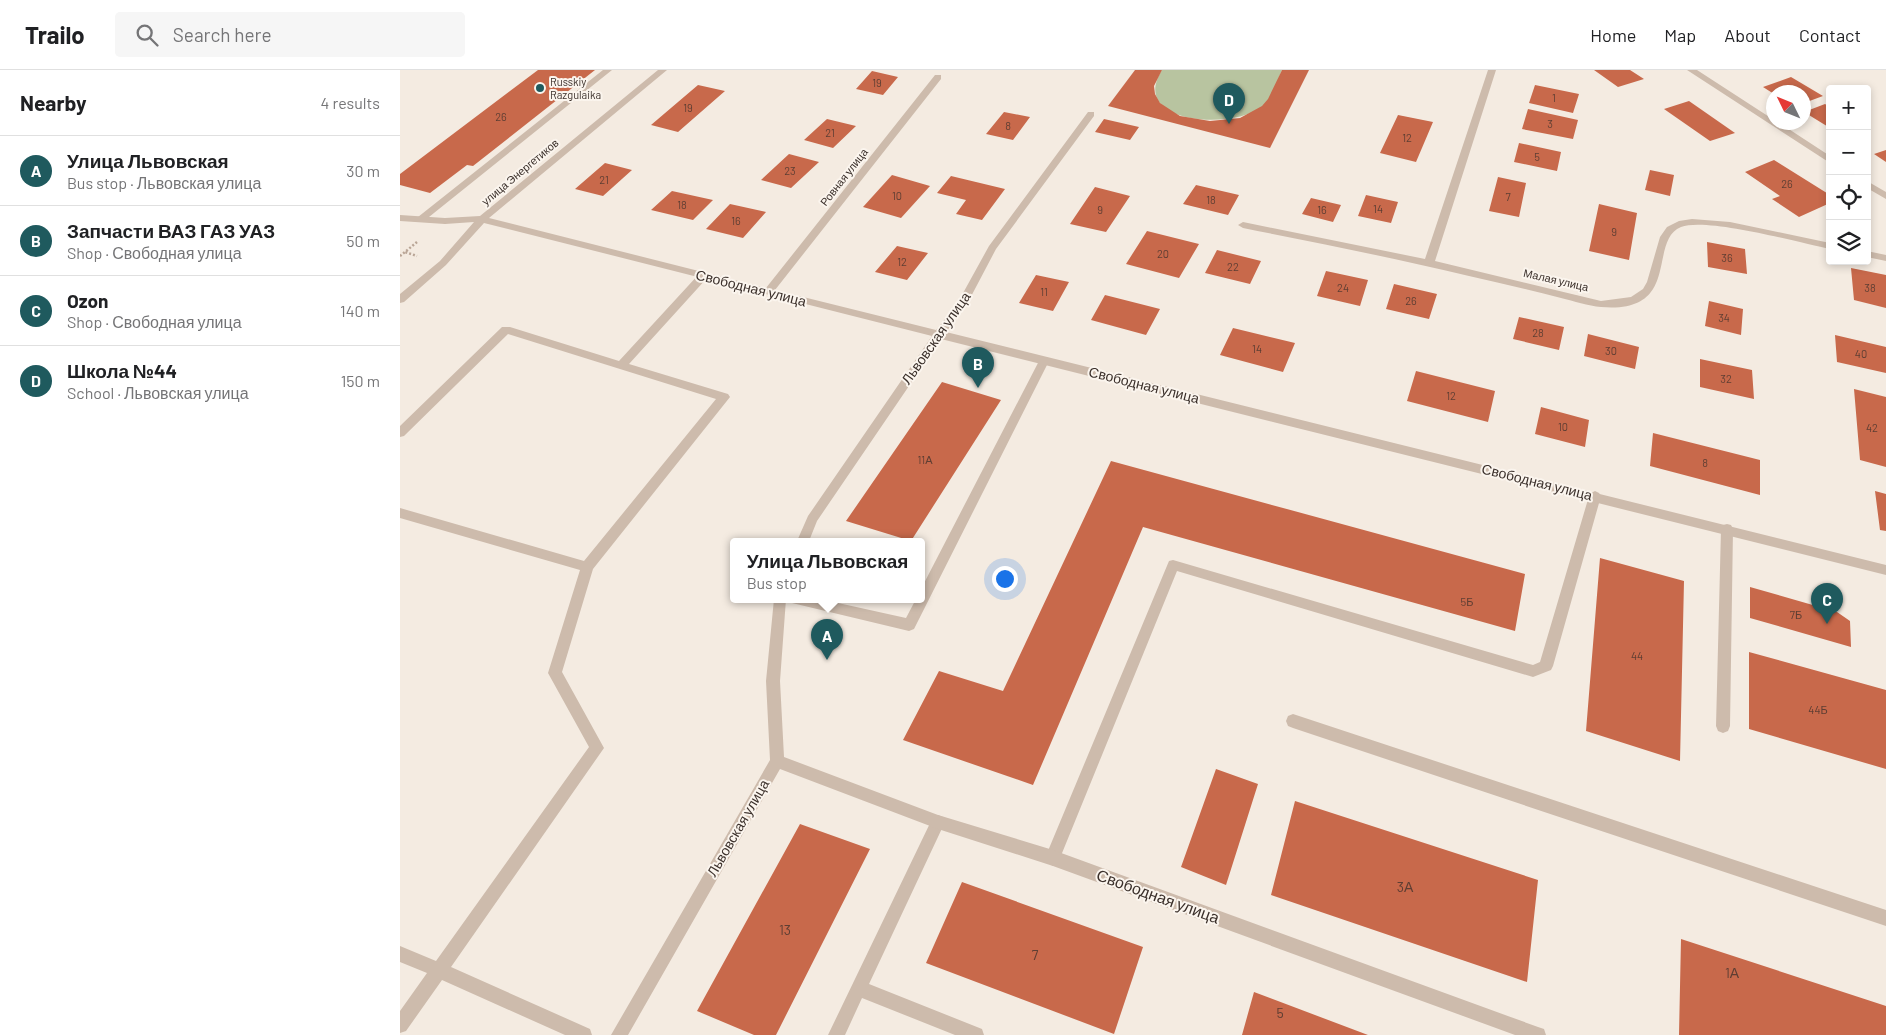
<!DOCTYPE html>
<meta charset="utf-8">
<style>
body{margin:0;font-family:Barlow,sans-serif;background:#f6f6f6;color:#202124}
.controls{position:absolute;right:15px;top:15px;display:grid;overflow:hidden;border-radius:5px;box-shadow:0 2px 8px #0003}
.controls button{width:45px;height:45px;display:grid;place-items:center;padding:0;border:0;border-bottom:1px solid #e0e0e0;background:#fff;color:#202124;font:25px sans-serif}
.compass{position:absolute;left:1366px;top:15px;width:45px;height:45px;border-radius:50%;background:#fff;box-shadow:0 2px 8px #0003;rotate:313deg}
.you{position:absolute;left:604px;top:508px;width:18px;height:18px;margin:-12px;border:4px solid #fff;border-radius:50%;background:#1a73e8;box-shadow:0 0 0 8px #1a73e833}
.badge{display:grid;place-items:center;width:32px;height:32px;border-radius:50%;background:#1f5a5e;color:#fff;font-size:16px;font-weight:700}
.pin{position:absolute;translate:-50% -41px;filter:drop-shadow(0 1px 2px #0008)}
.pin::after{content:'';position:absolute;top:26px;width:18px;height:15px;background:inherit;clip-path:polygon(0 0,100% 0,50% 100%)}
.popup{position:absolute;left:330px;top:468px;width:195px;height:65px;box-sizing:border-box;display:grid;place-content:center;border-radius:5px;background:#fff;filter:drop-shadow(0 1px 4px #0005);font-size:16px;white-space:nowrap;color:#757577}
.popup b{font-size:19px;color:#202124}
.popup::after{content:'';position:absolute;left:50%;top:100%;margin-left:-10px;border:10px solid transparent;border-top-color:#fff}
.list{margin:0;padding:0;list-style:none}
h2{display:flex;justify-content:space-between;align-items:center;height:65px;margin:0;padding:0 20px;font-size:21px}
h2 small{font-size:16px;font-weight:400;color:#757577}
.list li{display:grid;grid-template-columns:32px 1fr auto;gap:15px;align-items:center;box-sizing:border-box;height:70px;padding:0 20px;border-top:1px solid #e0e0e0}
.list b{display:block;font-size:19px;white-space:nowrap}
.list p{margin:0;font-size:16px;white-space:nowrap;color:#757577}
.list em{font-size:16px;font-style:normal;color:#757577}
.icon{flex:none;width:28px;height:28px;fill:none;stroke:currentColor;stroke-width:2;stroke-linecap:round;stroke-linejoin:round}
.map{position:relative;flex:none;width:1486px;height:965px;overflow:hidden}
header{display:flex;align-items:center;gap:30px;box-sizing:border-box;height:70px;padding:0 25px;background:#fff;border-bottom:1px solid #e0e0e0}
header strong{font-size:24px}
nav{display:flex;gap:28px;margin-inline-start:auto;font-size:18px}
.search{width:350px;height:45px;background:#f6f6f6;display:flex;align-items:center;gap:12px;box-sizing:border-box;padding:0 18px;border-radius:5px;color:#757577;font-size:19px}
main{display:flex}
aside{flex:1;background:#fff}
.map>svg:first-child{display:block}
.green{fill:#b8c4a0}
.building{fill:#c8694b}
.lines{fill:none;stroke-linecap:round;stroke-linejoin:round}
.path{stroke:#b9a596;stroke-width:2.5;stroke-dasharray:2 2;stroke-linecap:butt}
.service{fill:#cdbbac;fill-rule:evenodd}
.minor{fill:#cdbbac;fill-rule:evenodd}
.poi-dot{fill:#1f5a5e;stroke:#fbf5ee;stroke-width:2}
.labels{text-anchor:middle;stroke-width:4;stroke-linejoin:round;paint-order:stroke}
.far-poi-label{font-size:11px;fill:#3b302b;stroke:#fbf5ee;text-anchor:start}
.number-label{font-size:11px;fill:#5e3e33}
.far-street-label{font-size:11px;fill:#3b302b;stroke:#fbf5ee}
.street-label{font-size:14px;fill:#3b302b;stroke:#fbf5ee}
.near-number-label{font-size:14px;fill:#5e3e33}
.near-street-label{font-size:16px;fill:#3b302b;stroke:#fbf5ee}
</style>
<header>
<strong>Trailo</strong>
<div class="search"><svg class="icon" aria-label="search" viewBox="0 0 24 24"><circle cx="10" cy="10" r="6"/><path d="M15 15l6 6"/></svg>Search here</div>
<nav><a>Home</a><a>Map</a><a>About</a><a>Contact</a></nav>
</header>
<main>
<aside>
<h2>Nearby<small>4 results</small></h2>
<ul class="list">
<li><span class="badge">A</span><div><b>Улица Львовская</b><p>Bus stop · Львовская улица</p></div><em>30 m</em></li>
<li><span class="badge">B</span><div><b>Запчасти ВАЗ ГАЗ УАЗ</b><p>Shop · Свободная улица</p></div><em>50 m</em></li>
<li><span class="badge">C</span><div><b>Ozon</b><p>Shop · Свободная улица</p></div><em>140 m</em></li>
<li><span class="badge">D</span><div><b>Школа №44</b><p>School · Львовская улица</p></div><em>150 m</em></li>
</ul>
</aside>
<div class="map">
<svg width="1486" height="965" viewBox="0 0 1486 965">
<rect width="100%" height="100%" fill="#f4ebe1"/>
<path class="green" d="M762,0H882C877,11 872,29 862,37C832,60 728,54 762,0Z"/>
<path class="building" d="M138,0H195L73,96L67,95L30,123L0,115V104Z
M735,0H762L754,16L755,24L760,33L780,46L810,51L840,48L862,36L868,29L882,0H909L870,78L708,36Z
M1194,0H1230L1244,9L1218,17Z
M472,1L498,7L483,25L456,19Z
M1391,7L1423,26L1404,33V22L1374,24L1363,17Z
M298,15L325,21L278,62L251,55Z
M1135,15L1179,24L1173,43L1129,33Z
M1289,31L1335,63L1310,71L1264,39Z
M1425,34L1430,37V58L1404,42Z
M1128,39L1178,50L1173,69L1122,59Z
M604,42L630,47L613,70L586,64Z
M998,45L1033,52L1016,92L980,83Z
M427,49L456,56L433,78L404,70Z
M704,49L739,57L730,70L695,62Z
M1119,73L1161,82L1157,101L1114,92Z
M1486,80V92L1474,84Z
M389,84L419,92L391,118L361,110Z
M1374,90L1430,125V133L1399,147L1372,129L1380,126L1345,102Z
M205,93L232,100L203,126L175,119Z
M1250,100L1274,105L1270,126L1245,120Z
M492,105L530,116L501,148L463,137Z
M551,106L605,119L582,150L556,144L566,130L537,123Z
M1098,107L1126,113L1119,147L1089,141Z
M796,115L839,125L828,145L783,134Z
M695,117L730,126L706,162L670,154Z
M272,121L313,130L293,150L251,140Z
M966,125L998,132L991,153L958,146Z
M911,128L941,135L933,152L902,144Z
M330,134L366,142L343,168L306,159Z
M1199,134L1237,143L1229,190L1189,181Z
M747,161L799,174L779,208L726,194Z
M1307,172L1345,179L1347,204L1308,197Z
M497,176L528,183L507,210L475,202Z
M817,180L861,191L850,214L805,203Z
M1451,198L1486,205V238L1454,230Z
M926,201L968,210L960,236L917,226Z
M636,205L669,212L653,241L619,233Z
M994,214L1037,224L1029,249L986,239Z
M705,225L760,239L746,265L691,250Z
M1309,231L1343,239L1341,265L1305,256Z
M1119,247L1164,257L1159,280L1113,269Z
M833,258L895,273L883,302L820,285Z
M1188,264L1239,277L1235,299L1184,286Z
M1435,265L1486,277V303L1437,292Z
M1300,289L1352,300L1354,329L1300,317Z
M1016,301L1095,321L1088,352L1007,331Z
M542,312L601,330L511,471L446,451Z
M1454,319L1486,327V397L1460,390Z
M1141,337L1189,350L1185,377L1135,364Z
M1253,363L1360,390V425L1250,396Z
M711,391L1125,504L1115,561L743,457L633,715L503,670L539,601L603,621Z
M1475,421L1486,424V461L1480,460Z
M1200,488L1284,511L1280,691L1186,661Z
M1350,517L1437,542L1450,551L1451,577L1350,548Z
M1349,582L1486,620V699L1349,659Z
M816,699L858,714L826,815L781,797Z
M895,731L1138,810L1127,912L871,825Z
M400,754L470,779L376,965H354L297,941Z
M562,812L743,877L714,964L526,893Z
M1281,869L1486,936V965H1279Z
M854,922L968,965H842Z"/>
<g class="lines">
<path class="path" d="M17,172L5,182L17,186
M0,186L5,182"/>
<path class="service" d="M203,0H212L24,151H18V147Z
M303,203L307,204V208L229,294L328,324L330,327L193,499L162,602L204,678L51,897L190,959L192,965H165L42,910L6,961L0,963V941L27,903L0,892V876L36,891L189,677L148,603L180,500L0,448V438L184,491L316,329L108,264L4,366L0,367V356L102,257H110L219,291L299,204Z
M644,287L649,291L514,559L509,561L392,533L391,529H420L506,548L516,529H521V519L639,291Z
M1195,421L1199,423L1201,426L1153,596L1151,600L1133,607L777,501L658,793L653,796L648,793L645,788L769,491L773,490L1133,595L1140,592L1189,426L1191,423Z
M1327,454L1331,455L1333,459L1330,656L1328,661L1323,663L1318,661L1316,656L1321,459L1323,455Z
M893,644L1486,840V856L893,658L888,656L886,651L888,646Z
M538,745L543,747L545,752L469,914L582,959L584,965H555L462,928L445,965H428L533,747Z"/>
<path class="minor" d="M258,0H267L89,148L366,218L535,5H541V9L375,220L536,260L557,234L589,176L688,42H694V46L596,179L566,236L546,262L1486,495V505L541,269L417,451L409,471H397L408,446L532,266L84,153L46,195L4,232L0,233V224L40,191L74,152L45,154L0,151V145L45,148L80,146Z
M1088,0H1096L1035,191L1201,231L1231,227L1243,219L1247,212L1260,167L1267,157L1279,151L1292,149L1330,152L1430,173V179C1400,173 1307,147 1281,157C1247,171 1283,244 1201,237C1188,236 1174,231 1161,228C1130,220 1099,213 1069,206C994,188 918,173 843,158L838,155L843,152L1025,189Z
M1287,0H1297L1374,50V52H1378L1430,86V93Z
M1467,111L1486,122V129L1467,118Z
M1467,181L1486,185V191L1467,187Z
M374,529H386L380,611L384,687L538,745L653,780L1138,957L1144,959L1146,965H1115L653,796L538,759L380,699L228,965H211L370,690L366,611Z"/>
</g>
<circle class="poi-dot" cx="140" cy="18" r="5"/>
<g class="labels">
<g class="far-poi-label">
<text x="150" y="16">Russkiy<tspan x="150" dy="13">Razgulaika</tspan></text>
</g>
<g class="number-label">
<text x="477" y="17">19</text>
<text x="1154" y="32">1</text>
<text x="288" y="42">19</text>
<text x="101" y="51">26</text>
<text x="1150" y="58">3</text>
<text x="608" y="60">8</text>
<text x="430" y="67">21</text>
<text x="1007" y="72">12</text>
<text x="1137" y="91">5</text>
<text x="390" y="105">23</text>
<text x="204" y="114">21</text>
<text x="1387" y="118">26</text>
<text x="497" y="130">10</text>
<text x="1108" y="131">7</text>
<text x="811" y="134">18</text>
<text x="282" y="139">18</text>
<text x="978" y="143">14</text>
<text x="700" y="144">9</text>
<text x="922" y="144">16</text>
<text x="336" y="155">16</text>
<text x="1214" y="166">9</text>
<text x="763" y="188">20</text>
<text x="1327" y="192">36</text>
<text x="502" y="196">12</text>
<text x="833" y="201">22</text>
<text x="943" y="222">24</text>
<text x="1470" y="222">38</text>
<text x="644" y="226">11</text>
<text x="1011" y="235">26</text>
<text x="1324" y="252">34</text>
<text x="1138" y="267">28</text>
<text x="857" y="283">14</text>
<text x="1211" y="285">30</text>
<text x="1461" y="288">40</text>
<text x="1326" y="313">32</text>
<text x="1051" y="330">12</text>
<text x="1163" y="361">10</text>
<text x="1472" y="362">42</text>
<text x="525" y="394">11А</text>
<text x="1305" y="397">8</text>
<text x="1067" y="536">5Б</text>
<text x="1396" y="549">7Б</text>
<text x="1237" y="590">44</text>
<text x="1418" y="644">44Б</text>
</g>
<g class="far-street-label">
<text transform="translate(120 102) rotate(-40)" y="4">улица Энергетиков</text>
<text transform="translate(444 107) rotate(-52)" y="4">Ровная улица</text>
<text transform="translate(1156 210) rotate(13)" y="4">Малая улица</text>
</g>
<g class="street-label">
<text transform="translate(351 218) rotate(14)" y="5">Свободная улица</text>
<text transform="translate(536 268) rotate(-55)" y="5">Львовская улица</text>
<text transform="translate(744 315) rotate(14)" y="5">Свободная улица</text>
<text transform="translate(1137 412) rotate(14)" y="5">Свободная улица</text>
<text transform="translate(338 758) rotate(-60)" y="5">Львовская улица</text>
</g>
<g class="near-number-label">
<text x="1005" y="822">3А</text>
<text x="385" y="865">13</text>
<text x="635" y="890">7</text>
<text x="1332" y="908">1А</text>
<text x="880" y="948">5</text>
</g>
<g class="near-street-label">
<text transform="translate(758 826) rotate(20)" y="6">Свободная улица</text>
</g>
</g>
</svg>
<div class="controls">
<button>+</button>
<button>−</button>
<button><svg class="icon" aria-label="locate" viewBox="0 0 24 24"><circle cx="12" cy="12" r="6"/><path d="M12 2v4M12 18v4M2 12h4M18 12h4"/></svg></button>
<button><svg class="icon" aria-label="layers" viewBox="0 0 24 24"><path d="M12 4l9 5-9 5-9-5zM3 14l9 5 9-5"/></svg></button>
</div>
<svg class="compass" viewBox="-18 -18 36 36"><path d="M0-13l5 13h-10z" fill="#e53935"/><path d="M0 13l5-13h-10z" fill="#757577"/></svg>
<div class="you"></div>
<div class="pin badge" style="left:427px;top:590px">A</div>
<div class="popup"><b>Улица Львовская</b>Bus stop</div>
<div class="pin badge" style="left:578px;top:318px">B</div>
<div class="pin badge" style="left:1427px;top:554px">C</div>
<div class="pin badge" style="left:829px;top:54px">D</div>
</div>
</main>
